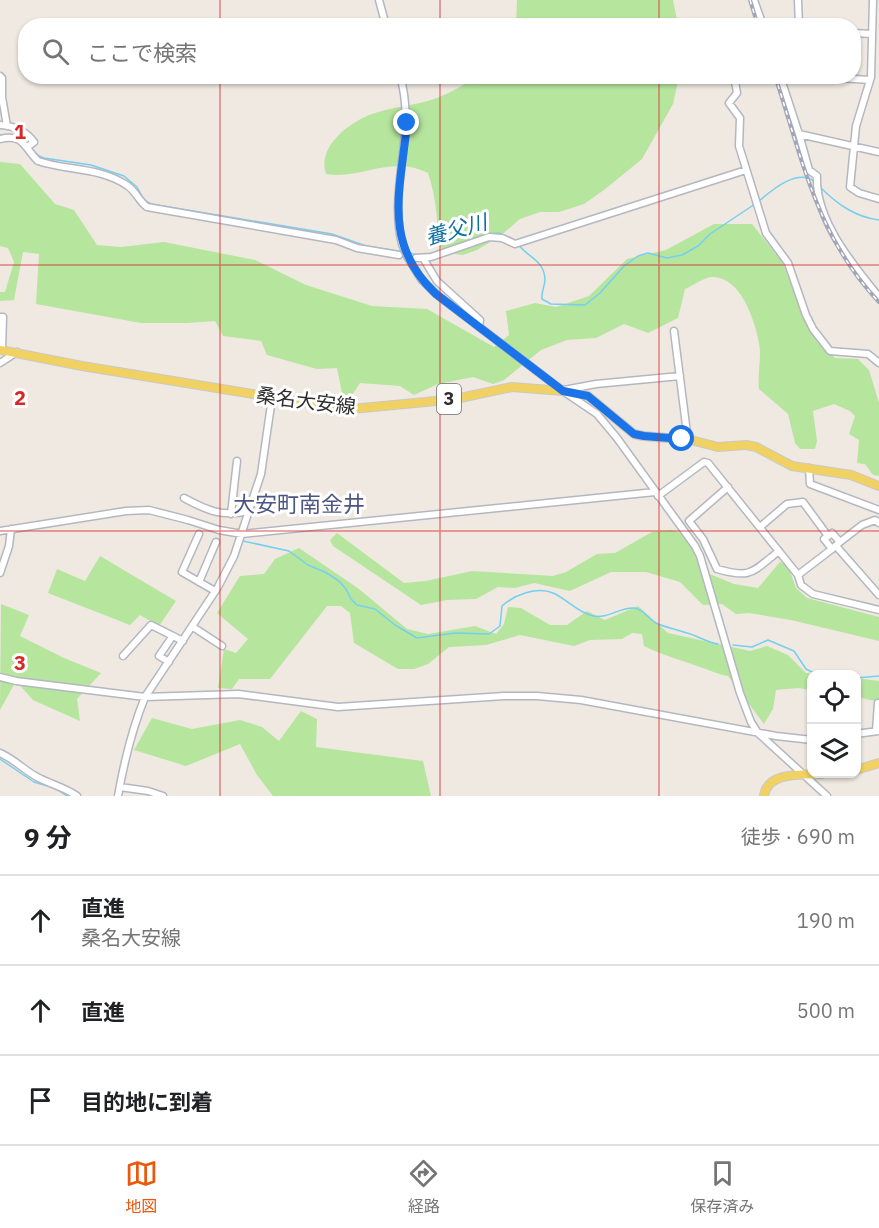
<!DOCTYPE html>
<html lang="ja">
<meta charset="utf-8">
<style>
body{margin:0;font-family:"IBM Plex Sans","Noto Sans JP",sans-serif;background:#f2f2f2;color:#202124}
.controls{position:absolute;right:18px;bottom:18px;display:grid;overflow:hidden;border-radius:12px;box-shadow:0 2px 4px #0004}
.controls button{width:54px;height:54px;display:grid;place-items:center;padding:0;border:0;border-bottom:2px solid #e0e0e0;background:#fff;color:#202124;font:30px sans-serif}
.stop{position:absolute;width:18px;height:18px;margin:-14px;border:4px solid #1a73e8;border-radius:50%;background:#fff}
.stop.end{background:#1a73e8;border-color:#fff;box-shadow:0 2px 6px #0008}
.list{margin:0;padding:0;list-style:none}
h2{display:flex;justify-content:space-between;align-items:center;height:78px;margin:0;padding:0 24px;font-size:26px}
h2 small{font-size:20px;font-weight:400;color:#757577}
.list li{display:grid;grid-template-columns:39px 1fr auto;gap:18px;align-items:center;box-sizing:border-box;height:90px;padding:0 24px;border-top:2px solid #e0e0e0}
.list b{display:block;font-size:22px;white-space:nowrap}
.list p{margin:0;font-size:20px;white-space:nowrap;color:#757577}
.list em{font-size:20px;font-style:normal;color:#757577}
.icon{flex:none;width:33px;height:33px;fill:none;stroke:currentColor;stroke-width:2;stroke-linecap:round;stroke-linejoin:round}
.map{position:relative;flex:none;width:879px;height:796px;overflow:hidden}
.search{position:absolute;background:#fff;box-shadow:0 2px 4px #0004;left:18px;right:18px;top:18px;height:66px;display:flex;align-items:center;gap:15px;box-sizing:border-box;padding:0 21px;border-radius:24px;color:#757577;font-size:22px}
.sheet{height:348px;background:#fff}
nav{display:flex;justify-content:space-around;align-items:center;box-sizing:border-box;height:84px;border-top:2px solid #e0e0e0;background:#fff;font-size:16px;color:#757577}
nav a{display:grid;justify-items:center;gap:3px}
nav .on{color:#ea580c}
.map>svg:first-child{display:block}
.green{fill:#b6e59e}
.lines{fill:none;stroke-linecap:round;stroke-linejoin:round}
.stream{stroke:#75cff0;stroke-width:1.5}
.minor-casing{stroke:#b4b7c1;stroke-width:9}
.major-casing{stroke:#c9c9c9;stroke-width:10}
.minor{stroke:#fff;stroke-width:6}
.major{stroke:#f2d163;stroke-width:8}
.rail-casing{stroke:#a3a6b8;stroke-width:4}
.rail{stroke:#fff;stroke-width:1.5;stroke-dasharray:4.5;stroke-linecap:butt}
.minor-bridge-casing{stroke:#b4b7c1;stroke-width:9;stroke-linecap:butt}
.minor-bridge{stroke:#fff;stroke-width:6}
.route{stroke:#1a73e8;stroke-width:8}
.grid{fill:none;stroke:#d62828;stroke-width:1.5;stroke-opacity:0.55}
.labels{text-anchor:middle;stroke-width:6;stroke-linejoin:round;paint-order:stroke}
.shield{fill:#fff;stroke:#6d6d6d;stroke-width:1.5}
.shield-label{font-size:18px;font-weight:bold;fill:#2e2e2e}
.street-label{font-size:20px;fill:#2e2e2e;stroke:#fff}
.water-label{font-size:21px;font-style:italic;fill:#0d6fa3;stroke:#fff}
.quarter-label{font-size:22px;fill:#4d5680;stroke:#fff}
.grid-label{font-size:20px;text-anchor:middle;font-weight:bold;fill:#d62828;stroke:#fff;stroke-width:6;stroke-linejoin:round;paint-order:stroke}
</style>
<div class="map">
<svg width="879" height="796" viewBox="0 0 879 796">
<rect width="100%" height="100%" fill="#efe9e1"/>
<path class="green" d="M517,0H673L678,25H516Z
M476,77H679L673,104L642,159L604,190L584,204L559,212H540L520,219L499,237L477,250L463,255L447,253L438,245C438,220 436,197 428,173C390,154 362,180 326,174C317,147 348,123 372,114C391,107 412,106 431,100C447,95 462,86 476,77Z
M0,162L20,164L55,204L74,210L97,245L121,247L164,242L255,260L306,285L372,306L427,309L494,347L509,335L506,311L535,303L556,307L589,296L627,259L666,250L714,224H752L783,263L807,326L835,358L858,359L869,370L879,403V476L873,475L865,464L857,463L859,440L849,434L855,416L850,411L834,404L813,411L817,441L815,449H800L795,443L788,414L759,389C757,374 762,357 759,343C755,320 740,275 711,277C703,278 692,286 685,289L678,318L648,333L624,324L596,338L567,340L541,350L504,380L493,384L473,377L438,384L414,395L400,386L360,383L348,401L343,398L337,368L317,369L267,355L261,341L223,336L215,321L187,323H141L36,304L39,254L23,252L14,300L0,301V292H5L14,262L8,248L0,246Z
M671,530L688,535L700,570L734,584L758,588L780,562L788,566L796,588L807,598L879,617V641L791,620L749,613L736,614L722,604L703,605L680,582L646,572H611L570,591L534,583L515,588L498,587L476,599L447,600L421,605L333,546L330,540L337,533L404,583L426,581L472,571L553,576L566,572L597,554L615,553L652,532Z
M299,548L359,589L407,629L428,634L475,626L496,634L504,624L508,607L521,608L550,625H567L587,611L605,620L638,606L668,633L750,651L767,646L788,655L806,673L818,674H812L811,690L798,688L776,690L773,709L764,724L728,676C717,674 710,670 700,667C681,660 662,655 644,646L642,634L632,633L622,639L590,640L574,646L520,635L486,645L449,647L428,664L414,669H398L354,643L350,613L341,606H327L270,679H239L232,689L218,688L224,649L236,653L248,639L217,613L240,576L264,574L275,559Z
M100,556L176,601L159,626L140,615L130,625L48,593L57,569L85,581Z
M1,604L29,615L20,636L64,658L101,673L77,699L80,721L33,700L16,681L0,710Z
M856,678L879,681V702L857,697Z
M301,711L317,719L316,747L423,761L431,796H273L257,775L240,744L186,766L134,750L152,718L192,729L240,720L262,727L279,741Z"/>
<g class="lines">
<path class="stream" d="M0,136L8,135
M16,136L22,137L29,143
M31,148L39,156L44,158L91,165L124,176L137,187L144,200L151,204L332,234L366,246L404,252
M820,187C837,204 855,217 879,220
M759,201C771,191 798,167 815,182
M489,234L499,233L515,240
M518,244C527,257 544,260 545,279C545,286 541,292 542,299L551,304L585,305L600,293L624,266L638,256L648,253L667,258L682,255L698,246L710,234L755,204
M409,253L419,255
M243,541L289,551L308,565L325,572L339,581L346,589L351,599L357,605L375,609L395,625L417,638L455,633L489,634L500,626L502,606C514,595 537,586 553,593C567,599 578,613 593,616C608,619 620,607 634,608C644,609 648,619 656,623C666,628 677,629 687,633C698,636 706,642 718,644
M733,645L752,647L768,640L794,651L806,669L812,672L840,674
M856,678L879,676
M0,759L34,782L51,787
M55,788L67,796"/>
<defs>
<path id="minor" d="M379,0L386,26
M754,0L763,26
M798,0L799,26
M873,0L871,77L856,126L850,187L859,193L879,199
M854,33L871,34
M0,76L2,78V97L7,126
M400,76C417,132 388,188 402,244
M734,76L737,93L729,103L740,118L739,146L766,233L788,263L806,315L813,329L830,351L868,354L879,363
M780,76L799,134L879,152
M809,76L870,80
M0,125C14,126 26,131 34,142L27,147
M799,134L809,170L817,176C815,220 853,265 879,297
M0,139C24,133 24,148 38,161C68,171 101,167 128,186C136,192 139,201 147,207L336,240L357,248L399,255
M408,258L421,279L436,294L563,391L597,414L617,438L695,546L700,556L740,693L751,722L758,733L827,796
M416,258L431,257L489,237L502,238L515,244L746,170
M423,258L437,281L480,320L479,327
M0,317H3L2,350
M674,331L687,433L682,439
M0,363L17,352
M564,390L596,384L680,376
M809,468L810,484L879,510
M728,487L689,521L703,539L717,569C752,579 752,572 779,551
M658,496L704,462L708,463L798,575L801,585L813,594L879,610
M184,498C208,511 222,517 249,511
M231,514L237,461
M760,527L787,504L803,502L828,536
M0,531L126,511L149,510L188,520L219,530L242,534L655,492
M832,533L840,542L832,549L824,539Z
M199,534L182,572L215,591
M840,542L862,525L875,520L879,523
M836,546L879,595
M0,573L9,546L11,529
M798,575L832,549
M199,582L216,542
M193,627L222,646
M123,656L151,625L183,641
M169,662L159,656L172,637
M0,677L16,681L145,697L238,694L338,707L504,696H537L581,700L776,736L812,740
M876,731L878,703
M856,734L878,731
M0,753C14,759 24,770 37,777C50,784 64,787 77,796
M120,787L148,791L163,796
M118,796C124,762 132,729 145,697L218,587L234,556L261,474L272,398"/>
<path id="major" d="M0,350L82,366L338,408L351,409L426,402L460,398L512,387L563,391L588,396L634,434L643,436L691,440L718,447L746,445L756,447L792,466L851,475L879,486
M856,770L879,763
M764,796C767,771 803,775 822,774"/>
</defs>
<use href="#minor" class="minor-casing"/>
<use href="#major" class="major-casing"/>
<use href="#minor" class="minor"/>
<use href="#major" class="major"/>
<defs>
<path id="rail" d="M750,0L758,26
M775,76C802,158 817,237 879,302"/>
</defs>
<use href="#rail" class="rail-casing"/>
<use href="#rail" class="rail"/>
<defs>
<path id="minor-bridge" d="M402,244L408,258"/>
</defs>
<use href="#minor-bridge" class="minor-bridge-casing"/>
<use href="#minor-bridge" class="minor-bridge"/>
</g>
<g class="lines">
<path class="route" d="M407,123C401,188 381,243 436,294L563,391L588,396L634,434L644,436L682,439"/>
</g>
<path class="grid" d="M220,0V26M440,0V26M659,0V26M220,76V796M440,76V796M659,76V796M0,265H879M0,531H879"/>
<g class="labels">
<rect class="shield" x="437" y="384" width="24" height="30" rx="4.5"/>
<g class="shield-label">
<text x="449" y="405">3</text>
</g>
<g class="street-label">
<text transform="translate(306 401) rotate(7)" y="7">桑名大安線</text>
</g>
<g class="water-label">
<text transform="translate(456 230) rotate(-15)" y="7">養父川</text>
</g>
<g class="quarter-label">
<text x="299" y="512">大安町南金井</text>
</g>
</g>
<g class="grid-label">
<text x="20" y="139">1</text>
<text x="20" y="405">2</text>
<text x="20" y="670">3</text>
</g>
</svg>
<div class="controls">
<button><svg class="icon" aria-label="locate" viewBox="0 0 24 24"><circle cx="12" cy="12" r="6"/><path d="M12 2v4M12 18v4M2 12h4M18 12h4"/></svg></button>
<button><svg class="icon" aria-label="layers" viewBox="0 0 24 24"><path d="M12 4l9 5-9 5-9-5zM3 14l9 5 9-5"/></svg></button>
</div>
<div class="stop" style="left:682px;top:439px"></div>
<div class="stop end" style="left:407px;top:123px"></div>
<div class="search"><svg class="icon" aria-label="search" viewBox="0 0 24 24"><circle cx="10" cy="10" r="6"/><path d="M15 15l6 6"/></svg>ここで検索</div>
</div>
<section class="sheet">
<h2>9 分<small>徒歩 · 690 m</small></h2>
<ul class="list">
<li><svg class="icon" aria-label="ahead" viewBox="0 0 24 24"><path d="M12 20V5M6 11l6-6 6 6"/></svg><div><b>直進</b><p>桑名大安線</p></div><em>190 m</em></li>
<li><svg class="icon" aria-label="ahead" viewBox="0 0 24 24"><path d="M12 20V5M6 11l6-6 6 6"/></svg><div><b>直進</b></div><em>500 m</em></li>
<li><svg class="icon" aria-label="arrive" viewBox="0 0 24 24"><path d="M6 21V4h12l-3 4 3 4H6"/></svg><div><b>目的地に到着</b></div></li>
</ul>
</section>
<nav>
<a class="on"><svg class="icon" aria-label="map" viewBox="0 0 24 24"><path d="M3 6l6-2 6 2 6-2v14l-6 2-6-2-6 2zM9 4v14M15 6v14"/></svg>地図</a>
<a><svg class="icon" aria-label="directions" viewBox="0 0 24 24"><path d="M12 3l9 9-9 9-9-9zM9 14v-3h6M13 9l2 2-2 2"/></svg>経路</a>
<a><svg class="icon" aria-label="saved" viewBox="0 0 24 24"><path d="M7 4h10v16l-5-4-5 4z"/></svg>保存済み</a>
</nav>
